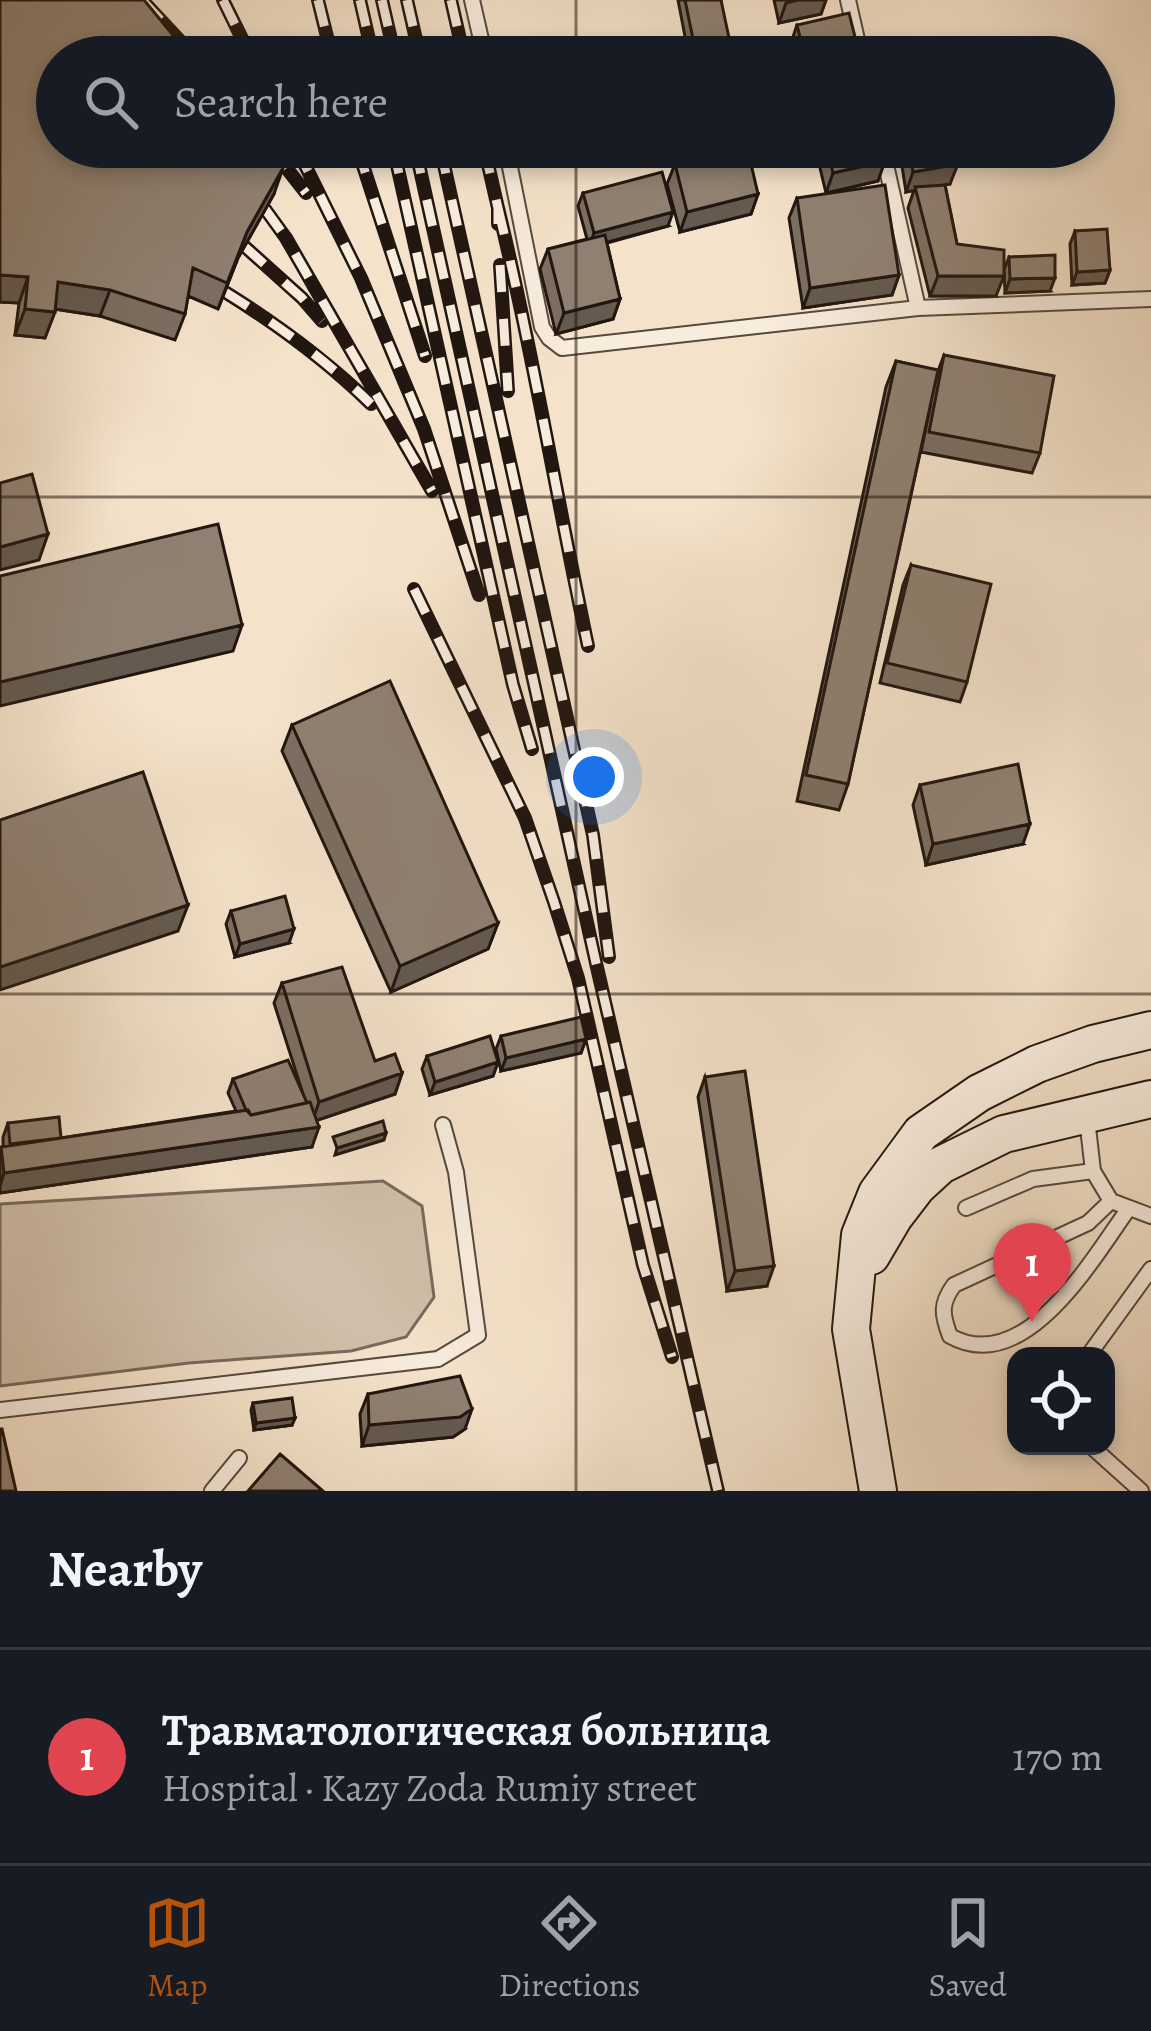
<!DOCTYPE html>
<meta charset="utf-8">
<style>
body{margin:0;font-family:Alegreya,serif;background:#242831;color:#f1f3f6}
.controls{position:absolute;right:36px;bottom:36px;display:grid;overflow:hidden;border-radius:24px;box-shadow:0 6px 18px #0003}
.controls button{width:108px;height:108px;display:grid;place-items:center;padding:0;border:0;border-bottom:3px solid #363941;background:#171b24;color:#f1f3f6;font:60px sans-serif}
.you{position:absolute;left:594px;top:777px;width:42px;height:42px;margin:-30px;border:9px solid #fff;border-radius:50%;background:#1a73e8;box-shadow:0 0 0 18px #1a73e833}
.badge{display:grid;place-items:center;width:78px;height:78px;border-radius:50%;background:#b45309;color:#fff;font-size:39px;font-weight:700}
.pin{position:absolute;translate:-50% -99px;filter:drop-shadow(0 3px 6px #0008)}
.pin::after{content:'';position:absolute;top:63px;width:42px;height:36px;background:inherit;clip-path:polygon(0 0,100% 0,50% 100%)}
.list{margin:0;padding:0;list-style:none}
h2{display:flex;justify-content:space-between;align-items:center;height:156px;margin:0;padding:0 48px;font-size:51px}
h2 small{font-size:39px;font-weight:400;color:#9ea1a6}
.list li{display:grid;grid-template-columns:78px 1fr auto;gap:36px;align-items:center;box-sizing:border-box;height:216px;padding:0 48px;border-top:3px solid #363941}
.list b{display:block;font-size:45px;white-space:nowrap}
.list p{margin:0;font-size:39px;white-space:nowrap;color:#9ea1a6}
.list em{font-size:39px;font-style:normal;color:#9ea1a6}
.icon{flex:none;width:66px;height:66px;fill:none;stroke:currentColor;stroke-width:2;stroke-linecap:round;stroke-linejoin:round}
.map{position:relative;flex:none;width:1151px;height:1491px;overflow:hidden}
.search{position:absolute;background:#171b24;box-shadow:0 6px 18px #0003;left:36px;right:36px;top:36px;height:132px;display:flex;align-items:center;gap:30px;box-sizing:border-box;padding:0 42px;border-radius:66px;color:#9ea1a6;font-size:45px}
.sheet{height:372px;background:#171b24}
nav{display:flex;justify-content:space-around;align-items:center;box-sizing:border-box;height:168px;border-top:3px solid #363941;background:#171b24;font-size:33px;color:#9ea1a6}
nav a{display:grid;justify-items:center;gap:6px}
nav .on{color:#b45309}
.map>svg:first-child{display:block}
.green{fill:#d0bfaa;stroke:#796a5d;stroke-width:3}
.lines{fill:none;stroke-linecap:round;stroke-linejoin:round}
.lane-casing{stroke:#56493e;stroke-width:18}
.secondary-casing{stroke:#221610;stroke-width:40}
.lane{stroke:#f8ecdd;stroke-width:14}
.secondary{stroke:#f8ecdd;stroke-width:36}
.rail-casing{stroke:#221610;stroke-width:14}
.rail{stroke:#f8ecdd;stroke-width:9;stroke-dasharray:27;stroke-linecap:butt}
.wall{fill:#7b6e61;stroke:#221610;stroke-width:3}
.shaded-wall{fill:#645a4f;stroke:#221610;stroke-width:3}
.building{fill:#8f8071;stroke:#221610;stroke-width:3}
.grid{fill:none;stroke:#221610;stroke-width:3;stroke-opacity:0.55}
</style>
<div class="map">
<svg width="1151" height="1491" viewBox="0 0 1151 1491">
<rect width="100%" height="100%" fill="#f4e2ca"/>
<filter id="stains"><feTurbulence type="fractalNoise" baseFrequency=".00167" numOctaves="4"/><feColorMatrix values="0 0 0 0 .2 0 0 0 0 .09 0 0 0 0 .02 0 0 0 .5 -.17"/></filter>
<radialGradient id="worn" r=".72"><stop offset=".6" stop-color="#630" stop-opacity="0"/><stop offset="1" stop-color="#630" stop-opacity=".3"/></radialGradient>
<path class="green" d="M383,1181L422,1206L434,1297L406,1337L351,1351L189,1363L0,1386V1204Z"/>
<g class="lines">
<defs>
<path id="lane" d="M472,0L485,57
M848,0L861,57
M506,147L542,327L549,338L562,348L918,308
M882,147L918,308L1151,299
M1087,1119L1093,1171L1111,1201L1151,1216
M1111,1201L1088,1223L954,1285C940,1304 942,1315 950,1336C1025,1378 1093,1258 1129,1208
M966,1208L1033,1179L1093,1171
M1088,1356L1151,1269
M0,1410L438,1359L478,1335L456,1172L443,1125
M1091,1446L1141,1491
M212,1491L239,1458"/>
<path id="secondary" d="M871,1256L894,1217L917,1187L941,1165L1004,1134L1151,1099
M878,1491L851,1329L860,1235L877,1193L921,1133L979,1093L1037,1064L1093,1044L1151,1030"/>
</defs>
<use href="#lane" class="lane-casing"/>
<use href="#secondary" class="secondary-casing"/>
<use href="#lane" class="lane"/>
<use href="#secondary" class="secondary"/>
<defs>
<path id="rail" d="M142,0L195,57
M223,0L251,57
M318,0L332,57
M360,0L373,57
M382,0L395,57
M407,0L420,57
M451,0L464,57
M270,147L306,193
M296,147L361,278L424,429L479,595
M357,147L425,356
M393,147L513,685L532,749
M415,147L596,963L718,1491
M440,147L593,835L609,957
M484,147L498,208V224
M498,208C533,353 557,500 588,646
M265,209L286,238L432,491
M244,246L302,298L322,321
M500,265L508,391
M225,292C278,325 326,360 371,404
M414,589L525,818L554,902L578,978L643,1265L672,1357"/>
</defs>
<use href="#rail" class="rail-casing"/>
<use href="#rail" class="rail"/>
</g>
<path class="wall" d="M0,0L274,194L238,258L218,309L188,296L185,314L175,340L100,316L55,309L45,338L15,335L19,303L0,302Z
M678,0H721L724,52L689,57Z
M774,0H826L821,14L779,23Z
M797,25L860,57H793L790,46Z
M815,147H882L878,181L826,193Z
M899,147H958L950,184L945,185L957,244L996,296H930L908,208L914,190L906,192Z
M675,164L758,194L751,214L680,232L667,184Z
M583,193L668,226L607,243L620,299L613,319L556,334L540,269L548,249L587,239L578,206Z
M797,198L899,275L892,295L803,308L789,218Z
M1075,231L1110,270L1105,283L1072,285L1070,244Z
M1009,257L1050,291L1005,293L1004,270Z
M944,355L1040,453L1032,473L921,452L931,403L848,784L839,810L797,801L886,387L896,361L938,371Z
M911,565L967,682L960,702L880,683L903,585Z
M292,725L498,923L488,949L391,992L282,751Z
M920,785L1023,844L926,865L913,805Z
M231,911L289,943L235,957L226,924Z
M282,983L375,1061L402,1073L395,1094L317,1120L312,1147L0,1193V1148L3,1146V1137L8,1123L61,1138L236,1111L228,1093L233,1079L303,1094L274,1003Z
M501,1036L586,1039L581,1053L501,1071L496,1049Z
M427,1056L498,1062L493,1076L430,1095L422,1069Z
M705,1077L767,1286L727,1291L698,1097Z
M368,1394L465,1429L453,1437L362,1446L360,1414Z
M253,1403L295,1418L292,1425L254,1430L251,1410Z"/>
<path class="shaded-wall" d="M798,0H826L821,14L779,23L786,3Z
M729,38L724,52L689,57L694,44Z
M885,161L878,181L826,193L833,173Z
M958,164L950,184L906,192L913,172Z
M283,168L274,194L238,258L218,309L247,232Z
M758,194L751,214L680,232L687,212Z
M673,212L668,226L589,247L594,233Z
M1110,270L1105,283L1072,285L1077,272Z
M0,275L28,277L19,303L0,302Z
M899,275L892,295L803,308L810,288Z
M938,276H1004L996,296H930Z
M1055,278L1050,291L1005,293L1010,279Z
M58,282L110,290L100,316L48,308Z
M620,299L613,319L556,334L564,313Z
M25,309L55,312L45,338L15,335Z
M48,534L39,560L0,570V547Z
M242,625L233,651L0,706V682Z
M1030,824L1023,844L926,865L933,844Z
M188,905L178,931L0,990V967Z
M498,923L488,949L391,992L400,966Z
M294,929L289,943L235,957L240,944Z
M586,1039L581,1053L501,1071L506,1058Z
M498,1062L493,1076L430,1095L435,1082Z
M402,1073L395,1094L312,1122L319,1102Z
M319,1127L312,1147L0,1193V1186L4,1173Z
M386,1133L384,1140L335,1155L337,1148Z
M774,1266L767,1286L727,1291L735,1271Z
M472,1409L465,1429L453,1437L362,1446L369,1425Z
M295,1418L292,1425L254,1430L256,1423Z"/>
<path class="building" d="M0,0H144L191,57H57V147H266L283,168L247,232L227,283L193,268L185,314L110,290L58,282L55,312L25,309L28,277L0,275Z
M685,0H721L729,38L694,44Z
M849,13L860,57H805L797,25Z
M1062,49L1063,57H971Z
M743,147H747L758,194L687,212L675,164Z
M827,147H882L885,161L833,173Z
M909,147H958V164L913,172Z
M662,172L673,212L594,233L583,193Z
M885,185L899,275L810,288L797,198Z
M945,185L957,244L1004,250V276H938L915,187Z
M1107,229L1110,270L1077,272L1075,231Z
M605,235L620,299L564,313L548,249Z
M1055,255V278L1010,279L1009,257Z
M944,355L1054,376L1040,453L929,432Z
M896,361L938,370L848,784L806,775Z
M32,474L48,534L0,547V483Z
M218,524L242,625L0,682V576Z
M911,565L991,584L967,682L887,663Z
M390,681L498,923L400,966L292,725Z
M1018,764L1030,824L933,844L920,785Z
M143,772L188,905L0,967V820Z
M285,896L294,929L240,944L231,911Z
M342,967L375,1061L395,1054L402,1073L319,1102L282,983Z
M581,1017L586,1039L506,1058L501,1036Z
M490,1036L498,1062L435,1082L427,1056Z
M288,1060L307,1103L251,1115L246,1110L233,1079Z
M745,1071L774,1266L735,1271L705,1077Z
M310,1102L319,1127L4,1173L1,1147L248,1110L251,1115Z
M59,1117L61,1138L10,1144L8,1123Z
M383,1121L386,1133L337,1148L333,1137Z
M460,1376L472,1409L460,1417L369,1425L368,1394Z
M292,1398L295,1418L256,1423L253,1403Z
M0,1429H2L16,1491H0Z
M280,1454L323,1491H248Z"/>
<path class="grid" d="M576,0V57M576,147V1491M0,497H1151M0,994H1151"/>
<rect width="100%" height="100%" filter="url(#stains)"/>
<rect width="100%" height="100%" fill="url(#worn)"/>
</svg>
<div class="controls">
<button><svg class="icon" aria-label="locate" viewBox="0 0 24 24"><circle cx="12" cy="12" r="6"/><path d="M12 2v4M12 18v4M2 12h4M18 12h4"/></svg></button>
</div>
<div class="you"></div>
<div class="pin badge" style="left:1032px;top:1322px;background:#e0444e">1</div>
<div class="search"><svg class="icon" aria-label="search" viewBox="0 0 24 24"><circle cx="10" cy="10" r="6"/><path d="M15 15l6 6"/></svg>Search here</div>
</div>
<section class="sheet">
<h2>Nearby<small></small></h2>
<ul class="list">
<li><span class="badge" style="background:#e0444e">1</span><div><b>Травматологическая больница</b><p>Hospital · Kazy Zoda Rumiy street</p></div><em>170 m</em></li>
</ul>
</section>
<nav>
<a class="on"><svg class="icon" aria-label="map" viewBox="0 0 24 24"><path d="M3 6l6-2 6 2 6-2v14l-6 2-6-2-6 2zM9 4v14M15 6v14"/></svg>Map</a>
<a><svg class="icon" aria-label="directions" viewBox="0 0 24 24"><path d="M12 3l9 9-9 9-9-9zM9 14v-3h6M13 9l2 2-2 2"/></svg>Directions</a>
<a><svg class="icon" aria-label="saved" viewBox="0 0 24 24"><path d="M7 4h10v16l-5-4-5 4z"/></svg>Saved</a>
</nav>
